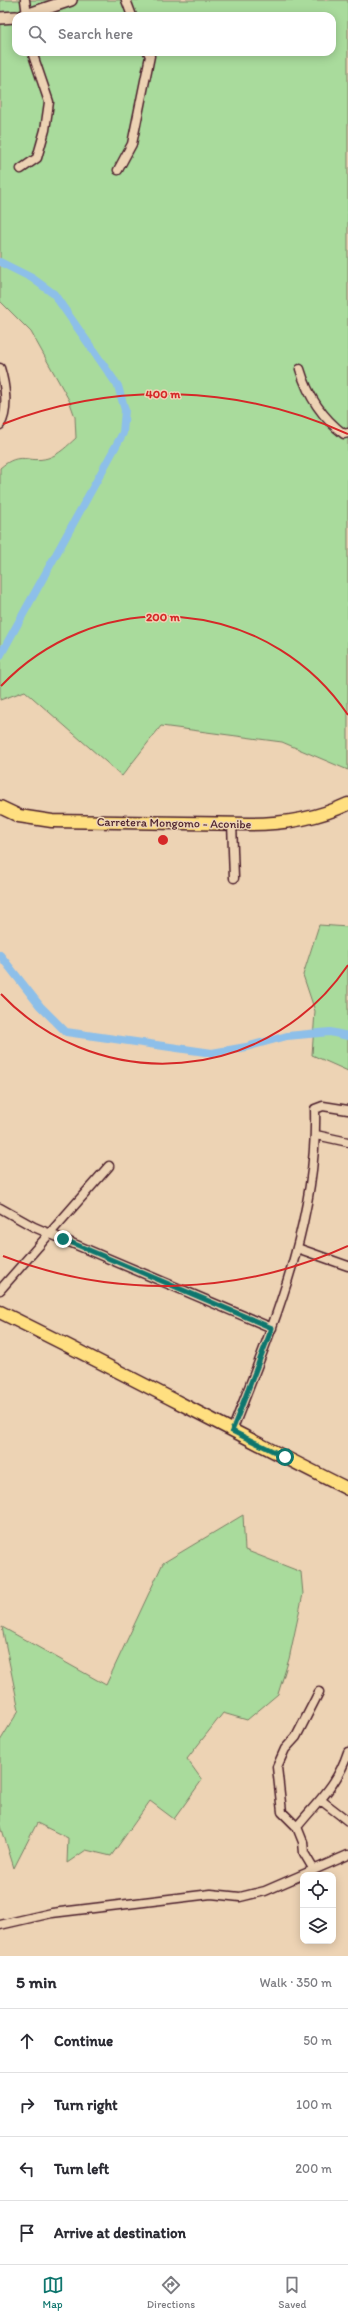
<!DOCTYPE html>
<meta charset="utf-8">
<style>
body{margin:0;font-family:Itim,sans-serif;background:#f7f7f7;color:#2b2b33}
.controls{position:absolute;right:12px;bottom:12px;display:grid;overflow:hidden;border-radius:8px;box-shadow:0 2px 10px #0003}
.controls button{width:36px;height:36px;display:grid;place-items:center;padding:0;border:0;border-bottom:1px solid #e1e1e2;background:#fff;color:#2b2b33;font:20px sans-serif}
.stop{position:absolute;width:12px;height:12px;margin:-9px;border:3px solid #0f766e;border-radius:50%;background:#fff}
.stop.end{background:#0f766e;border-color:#fff;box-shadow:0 1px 4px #0008}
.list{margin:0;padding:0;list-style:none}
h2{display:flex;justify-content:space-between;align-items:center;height:52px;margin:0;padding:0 16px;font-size:17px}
h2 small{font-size:13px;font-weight:400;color:#7c7c81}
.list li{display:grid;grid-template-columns:26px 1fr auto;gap:12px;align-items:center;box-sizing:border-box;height:64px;padding:0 16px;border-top:1px solid #e1e1e2}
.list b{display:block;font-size:15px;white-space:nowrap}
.list em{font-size:13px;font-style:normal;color:#7c7c81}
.icon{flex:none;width:22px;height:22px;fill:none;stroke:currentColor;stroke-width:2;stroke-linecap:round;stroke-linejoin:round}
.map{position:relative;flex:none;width:348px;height:1956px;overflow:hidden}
.search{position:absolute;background:#fff;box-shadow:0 2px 10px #0003;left:12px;right:12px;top:12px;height:44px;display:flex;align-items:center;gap:10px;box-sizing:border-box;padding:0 14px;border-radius:12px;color:#7c7c81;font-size:15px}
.sheet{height:308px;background:#fff}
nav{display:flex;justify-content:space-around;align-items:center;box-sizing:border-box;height:56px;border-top:1px solid #e1e1e2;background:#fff;font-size:11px;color:#7c7c81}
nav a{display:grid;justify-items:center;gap:2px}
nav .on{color:#0f766e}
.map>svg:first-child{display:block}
.green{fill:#a9db9c;stroke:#7a7d64;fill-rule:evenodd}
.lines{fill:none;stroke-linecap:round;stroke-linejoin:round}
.canal{stroke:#8dbfe9;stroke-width:8}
.street-casing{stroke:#4a1f2b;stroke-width:11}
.secondary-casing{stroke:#4a1f2b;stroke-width:14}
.primary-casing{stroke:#4a1f2b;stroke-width:15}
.street{stroke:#edd3b4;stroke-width:8}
.secondary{stroke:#edd3b4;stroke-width:11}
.primary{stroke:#ffdf80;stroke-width:12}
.route{stroke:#0f766e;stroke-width:5}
.ring{fill:none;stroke:#d62828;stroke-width:2}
.labels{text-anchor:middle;stroke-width:3;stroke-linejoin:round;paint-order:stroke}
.street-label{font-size:12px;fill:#4a1f2b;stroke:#edd3b4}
.centre{fill:#d62828;stroke:#edd3b4;stroke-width:2}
.ring-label{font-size:12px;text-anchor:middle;font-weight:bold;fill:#d62828;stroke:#edd3b4;stroke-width:3;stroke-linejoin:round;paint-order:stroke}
</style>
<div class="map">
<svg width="348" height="1956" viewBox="0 0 348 1956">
<rect width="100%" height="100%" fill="#edd3b4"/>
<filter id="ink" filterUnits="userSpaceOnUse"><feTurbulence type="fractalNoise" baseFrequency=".025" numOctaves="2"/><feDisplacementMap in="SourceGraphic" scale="8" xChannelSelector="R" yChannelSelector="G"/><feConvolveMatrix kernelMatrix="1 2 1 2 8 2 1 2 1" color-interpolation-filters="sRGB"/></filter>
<g filter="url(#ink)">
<path class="green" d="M0,0H348V770L282,742L161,726L122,776L25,691L0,700V468C21,450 28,464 48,458C60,454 67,446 76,438L75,417L69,400L31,332L0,301ZM16,16H332V52H16Z
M319,925L348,927V1071L312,1055L315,1011L303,975Z
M243,1515L245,1550L301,1572L303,1594L289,1659L278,1694L247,1720L223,1713L187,1759L202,1780L174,1819L150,1801L111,1856L86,1850L67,1863L68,1838L37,1823L14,1868L0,1823V1741L19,1710L2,1627L106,1685L163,1563Z"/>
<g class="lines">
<path class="canal" d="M0,262L32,278L54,294L118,386L125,410L123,433L0,656
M0,955L40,1006L66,1032L212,1053L246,1047L287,1036L330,1032L348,1036"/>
<defs>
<path id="street" d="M25,0L27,15
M126,0L132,16
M21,169L37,158L45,130L49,102L32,52
M118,170L132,144L150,56L148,52
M0,368C5,384 9,410 0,425
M300,369C308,396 321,417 344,434L348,433
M232,823L234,878
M316,1135L348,1142
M0,1208L34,1227L272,1328
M297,1248L348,1266
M0,1290L109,1166
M232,1431C272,1328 318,1222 315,1109L323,1106L348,1110
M322,1801L348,1821
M297,1827C318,1801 337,1786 348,1752
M314,1870L304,1853L303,1842L297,1827L282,1812L277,1767L285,1749L296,1737L319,1692
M0,1925L52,1913L211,1894L240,1897L265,1891L348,1855"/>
<path id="secondary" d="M23,16L71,0
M0,18L16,17"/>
<path id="primary" d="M0,807L19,816L52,821L250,824C285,824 316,819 348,804
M0,1312C117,1369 231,1431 348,1489"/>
</defs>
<use href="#street" class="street-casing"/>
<use href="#secondary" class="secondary-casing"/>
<use href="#primary" class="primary-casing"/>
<use href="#street" class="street"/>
<use href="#secondary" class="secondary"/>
<use href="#primary" class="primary"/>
</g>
</g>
<g class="lines" filter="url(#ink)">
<path class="route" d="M63,1239L272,1328L232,1431L285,1457"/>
</g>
<g class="ring">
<path d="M348 965A223 223 0 0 1 1 994M1 686A223 223 0 0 1 348 715"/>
<path d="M348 1246A446 446 0 0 1 3 1256M3 424A446 446 0 0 1 348 434"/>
</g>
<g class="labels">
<g class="street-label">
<text transform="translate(174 823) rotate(1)" y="4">Carretera Mongomo - Aconibe</text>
</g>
</g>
<circle cx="163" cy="840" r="6" class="centre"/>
<g class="ring-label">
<text x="163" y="398">400 m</text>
<text x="163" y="621">200 m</text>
</g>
</svg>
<div class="controls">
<button><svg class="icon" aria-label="locate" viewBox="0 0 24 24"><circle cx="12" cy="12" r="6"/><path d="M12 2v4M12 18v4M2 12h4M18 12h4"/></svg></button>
<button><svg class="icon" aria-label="layers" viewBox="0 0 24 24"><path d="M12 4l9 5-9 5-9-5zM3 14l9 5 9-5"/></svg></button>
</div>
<div class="stop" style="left:285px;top:1457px"></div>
<div class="stop end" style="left:63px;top:1239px"></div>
<div class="search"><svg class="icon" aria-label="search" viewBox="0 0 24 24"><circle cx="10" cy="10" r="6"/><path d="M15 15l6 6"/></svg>Search here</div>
</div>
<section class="sheet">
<h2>5 min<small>Walk · 350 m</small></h2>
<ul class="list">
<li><svg class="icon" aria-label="ahead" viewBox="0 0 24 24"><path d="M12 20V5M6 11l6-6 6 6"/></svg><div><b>Continue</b></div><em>50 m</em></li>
<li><svg class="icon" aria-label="right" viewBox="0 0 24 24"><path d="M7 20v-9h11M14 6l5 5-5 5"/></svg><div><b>Turn right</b></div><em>100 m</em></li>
<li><svg class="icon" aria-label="left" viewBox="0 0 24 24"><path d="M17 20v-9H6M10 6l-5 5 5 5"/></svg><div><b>Turn left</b></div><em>200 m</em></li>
<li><svg class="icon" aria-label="arrive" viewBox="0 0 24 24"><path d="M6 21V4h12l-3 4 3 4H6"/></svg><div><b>Arrive at destination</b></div></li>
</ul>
</section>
<nav>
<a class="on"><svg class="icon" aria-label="map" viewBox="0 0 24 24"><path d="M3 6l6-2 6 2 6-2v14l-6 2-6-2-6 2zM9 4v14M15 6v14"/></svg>Map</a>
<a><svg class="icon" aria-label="directions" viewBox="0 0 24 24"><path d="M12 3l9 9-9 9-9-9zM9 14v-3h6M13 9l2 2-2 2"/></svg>Directions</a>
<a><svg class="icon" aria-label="saved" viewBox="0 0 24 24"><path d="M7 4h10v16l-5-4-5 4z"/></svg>Saved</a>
</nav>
